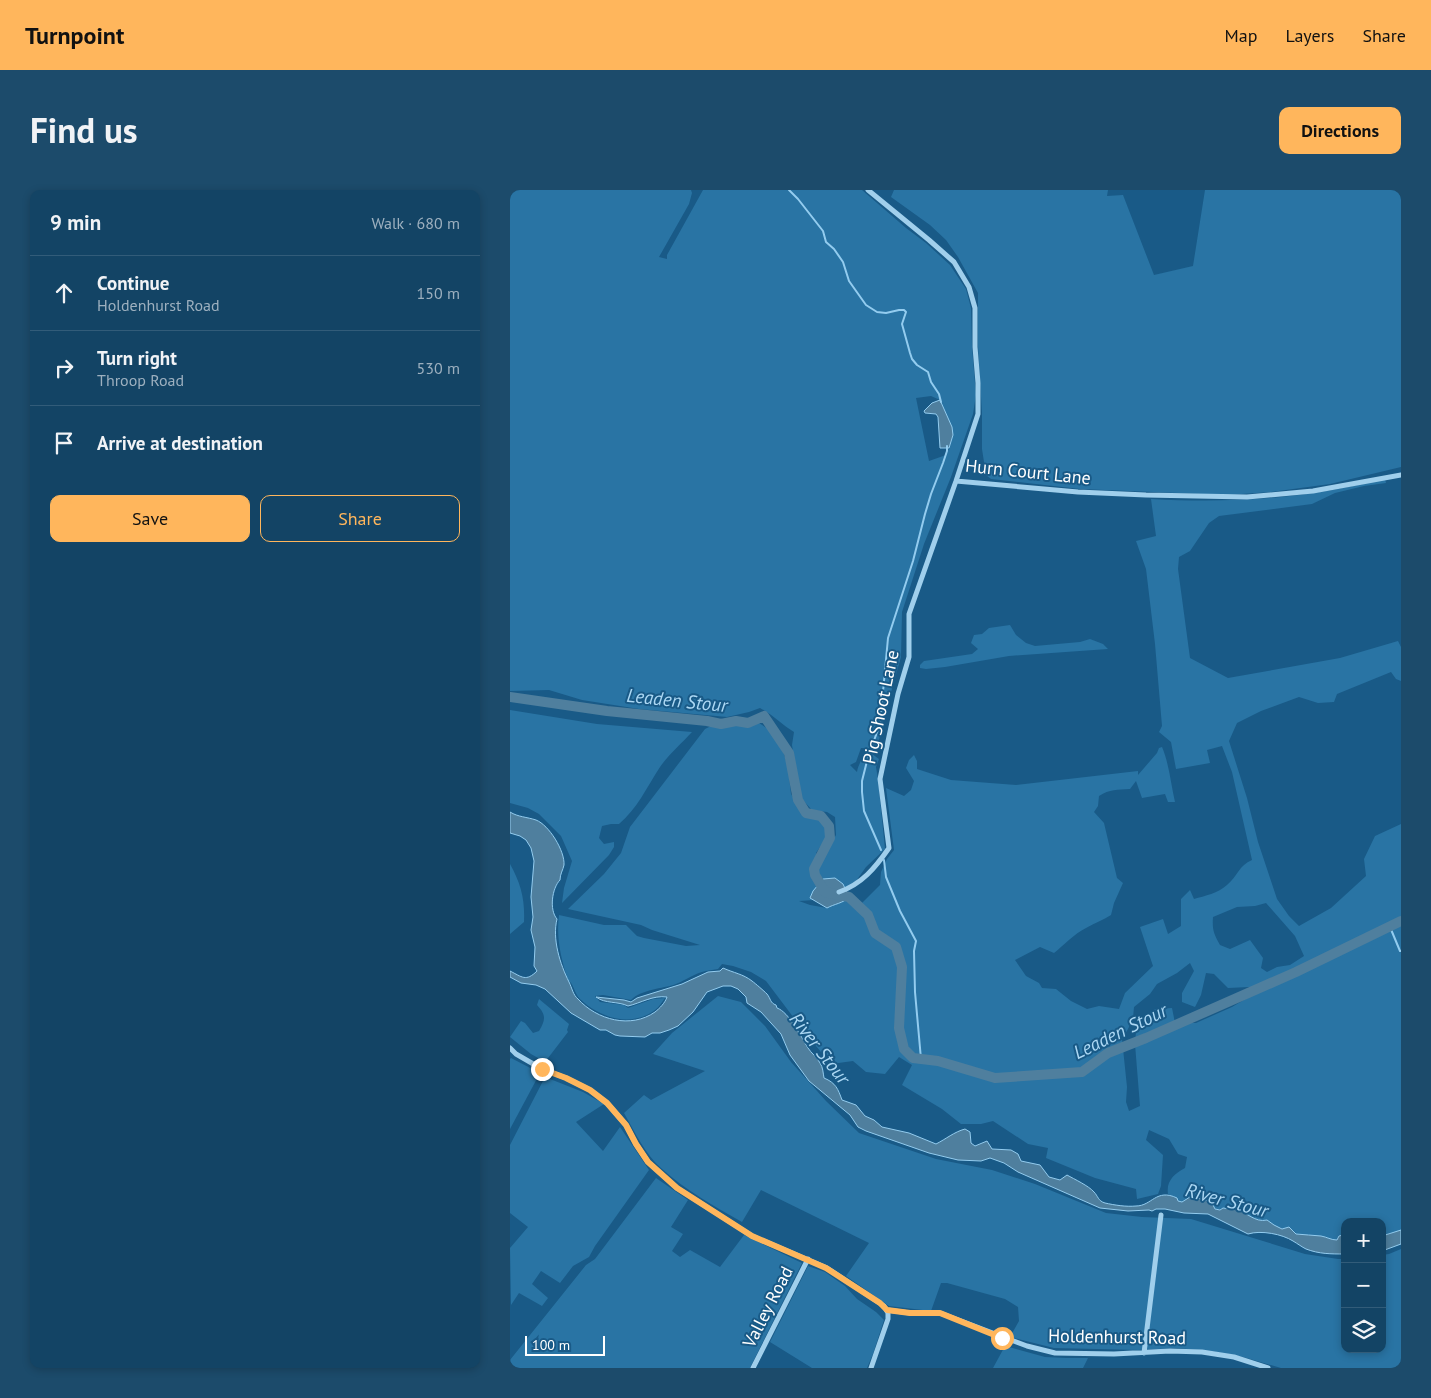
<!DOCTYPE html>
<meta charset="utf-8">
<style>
body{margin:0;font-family:"PT Sans",sans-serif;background:#1c4b6b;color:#f1f3f6}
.controls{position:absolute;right:15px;bottom:15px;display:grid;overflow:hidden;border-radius:10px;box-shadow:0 2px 8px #0003}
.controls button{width:45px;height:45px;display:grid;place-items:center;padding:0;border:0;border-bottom:1px solid #325c79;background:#134465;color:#f1f3f6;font:25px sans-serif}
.scale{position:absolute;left:15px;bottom:12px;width:80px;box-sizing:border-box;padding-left:5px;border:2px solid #fff;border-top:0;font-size:14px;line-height:18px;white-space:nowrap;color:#fff;-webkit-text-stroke:4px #195a87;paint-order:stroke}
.stop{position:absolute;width:15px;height:15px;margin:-11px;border:4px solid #ffb65c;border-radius:50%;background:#fff}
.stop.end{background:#ffb65c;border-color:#fff;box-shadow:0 1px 5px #0008}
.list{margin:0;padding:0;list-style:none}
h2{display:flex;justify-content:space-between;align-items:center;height:65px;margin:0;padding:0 20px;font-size:21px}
h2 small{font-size:16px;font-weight:400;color:#9db0bf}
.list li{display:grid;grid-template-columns:32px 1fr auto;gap:15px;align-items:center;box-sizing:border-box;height:75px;padding:0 20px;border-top:1px solid #325c79}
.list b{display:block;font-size:19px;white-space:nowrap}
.list p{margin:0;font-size:16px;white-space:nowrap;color:#9db0bf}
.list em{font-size:16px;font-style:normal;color:#9db0bf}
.actions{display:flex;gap:10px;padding:15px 20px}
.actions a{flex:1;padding:11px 0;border:1px solid #ffb65c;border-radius:10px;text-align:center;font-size:18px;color:#ffb65c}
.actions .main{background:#ffb65c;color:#111}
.icon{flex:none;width:28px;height:28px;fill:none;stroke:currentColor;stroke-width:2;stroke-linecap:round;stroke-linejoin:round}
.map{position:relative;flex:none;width:891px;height:1178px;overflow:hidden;border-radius:10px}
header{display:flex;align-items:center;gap:30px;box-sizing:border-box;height:70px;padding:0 25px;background:#ffb65c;color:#111}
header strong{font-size:24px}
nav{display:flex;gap:28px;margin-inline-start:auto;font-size:18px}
.intro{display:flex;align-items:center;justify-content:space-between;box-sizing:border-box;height:120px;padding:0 30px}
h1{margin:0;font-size:35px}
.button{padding:12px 22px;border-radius:10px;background:#ffb65c;color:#111;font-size:18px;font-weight:700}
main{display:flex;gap:30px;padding:0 30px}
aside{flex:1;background:#134465;border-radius:10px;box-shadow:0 2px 8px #0003}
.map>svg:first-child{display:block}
.green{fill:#2974a4;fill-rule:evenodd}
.water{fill:#4f7f9e;stroke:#93ccef}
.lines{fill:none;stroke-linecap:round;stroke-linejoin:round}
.stream{stroke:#93ccef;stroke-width:2}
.river{stroke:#4f7f9e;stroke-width:10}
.minor{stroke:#a0cfec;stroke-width:5}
.route{stroke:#ffb65c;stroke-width:6}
.labels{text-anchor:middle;stroke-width:4;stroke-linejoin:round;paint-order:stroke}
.street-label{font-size:18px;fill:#fff;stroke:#195a87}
.water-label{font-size:19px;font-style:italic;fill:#acd8f4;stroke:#195a87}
</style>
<header>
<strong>Turnpoint</strong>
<nav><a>Map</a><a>Layers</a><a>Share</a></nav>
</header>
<div class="intro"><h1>Find us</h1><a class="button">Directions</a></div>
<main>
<aside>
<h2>9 min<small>Walk · 680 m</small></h2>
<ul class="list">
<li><svg class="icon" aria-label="ahead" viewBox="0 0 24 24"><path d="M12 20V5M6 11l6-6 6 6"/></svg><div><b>Continue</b><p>Holdenhurst Road</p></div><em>150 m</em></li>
<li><svg class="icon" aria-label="right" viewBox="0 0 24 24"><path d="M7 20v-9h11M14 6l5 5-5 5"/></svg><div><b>Turn right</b><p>Throop Road</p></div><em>530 m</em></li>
<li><svg class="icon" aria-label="arrive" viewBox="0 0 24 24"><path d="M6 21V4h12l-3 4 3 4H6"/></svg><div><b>Arrive at destination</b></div></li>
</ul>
<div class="actions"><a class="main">Save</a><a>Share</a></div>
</aside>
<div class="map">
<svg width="891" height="1178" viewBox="0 0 891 1178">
<rect width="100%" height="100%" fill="#195a87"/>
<path class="green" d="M0,0H181L182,3L179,14L149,67L157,69V65L193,0H352L396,38L416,53L440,75L456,99L461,118L462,157L466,205L463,224L441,287L414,354L392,422L391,467L375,523L367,559L351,558L346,572L340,575L347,582C348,575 352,570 354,563L362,564L369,569L366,577L368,589L375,659L356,677L341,698L304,710L289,711L300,715L317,718L328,713L335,711L339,707L352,713L370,695L371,682L377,669L384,660L376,598L394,606L401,600L404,591L396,578L399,570L404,565L407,571V579L441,590L506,595L628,581V585L647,563L649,558L652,557C659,573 661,595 665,612H658L655,604L632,608L626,591L620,599C607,600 600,599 589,606L588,616L584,622L594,633L607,688L613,693L604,713L601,725C593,730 585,733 576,738C564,744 554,755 544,763L530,757L505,770L516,786L529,793L532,798L546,799L561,811L577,819L589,816L609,819L615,803L643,776L630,737L653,729L658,744L671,736V709L680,700L684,709C695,706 708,703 717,695C727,687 729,675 742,670L722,582L712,556L697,560L700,573L666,579L661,552L649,542L652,536L645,454L636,379L626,351L646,346L641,309C694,312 750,311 803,303C827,300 851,294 875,289L876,293L854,296L825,303L802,314L709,326L699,333L680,361L669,367L668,379L680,468L718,488L830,468L888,451L891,457V491L886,489L881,482L827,504L824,512L808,513L789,507L751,521L727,533L719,551L737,608L748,652L767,709L779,726L789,736L821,718L856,686L854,669L865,646L891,634V1040L872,1046V1032H835V1048L833,1046L827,1050H821L817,1047L786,1044L783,1040C772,1039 765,1037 757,1030C745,1033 737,1022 725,1019C721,1018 718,1019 713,1018C704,1022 701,1015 694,1011C691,1009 686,1007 683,1005L672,1012L668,1011L666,1008L658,1004C656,991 664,984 675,978L677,967L668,964L659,949L639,940L636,950L653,965L651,996L648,1004L627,1009L626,999L585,988L536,968L538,958L518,954L483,931L471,934H451L432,919L392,895L402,875L389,867L375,884L356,882L343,871L321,874L296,844L256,791L241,782L223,776L212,774L208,779C204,780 200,780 196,781C185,783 176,790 166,794C152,799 132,799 121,810L93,805L85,806L90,812L114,815L118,818L143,809L155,808C152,812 149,817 145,820C121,838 90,828 70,809C64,803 64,794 58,790C51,769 46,748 49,725L94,735H116L127,746L134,748L176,756L190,755L142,740L131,735L58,719L94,684L111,663L120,637L195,539L201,536H227L249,533L261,541L273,561L278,577L281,604L295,626L308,629L317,637L316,648L306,663L311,672L326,645L325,627L317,622L302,620L290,607L282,555L284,542C272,535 263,525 250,518L239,522L217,527L129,519L72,510L39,500L0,501ZM421,206L430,210C438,234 449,239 436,265L419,271L406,208ZM756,713L785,746L794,766L780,775L767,777L757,782L751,778L753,768L740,750L720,759L710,755C704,744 702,740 703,727L727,717L745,716ZM680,773L684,781L672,803V812L685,817L691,805L696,783L704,784L718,798L739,797L744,804L722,817L686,833H665L662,818L645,819L626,842L625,854L630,916L619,921L616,912L617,897L612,849L618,839L623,828L624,817L640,804L647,794L667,783Z
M384,0H598L597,6L613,5L644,85L683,76L695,0H891V277L820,294L761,302L717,305L570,299L481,289L476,285L472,259V223L468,157V103L448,67L436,50L420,35L381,7Z
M500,435L506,445L516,453L525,456L570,452L580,449L593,454L598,459L499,466L435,477L416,479L410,478V475L414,471L462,464L468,459L461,453L464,445L472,444L479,438Z
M0,520L87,534L182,542C172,553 159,564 150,577C137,597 127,619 109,634H101L92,636L89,648L94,654L104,652V657L99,665L52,713L54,698L62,671L51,646L29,624L18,618L0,613Z
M0,674C11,694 15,709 14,732L0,744Z
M208,806L231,812L255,836L281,872L316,911L349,943L426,969L482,980L525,994L596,1023L632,1027L681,1029L795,1064L828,1069H835V1159H872V1065L879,1064L891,1059V1178H771L733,1167L701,1161L666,1158L628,1160L544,1158L500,1147L509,1131L508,1117L495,1109L437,1093H431L421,1121L379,1116L336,1086L359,1053L251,1000L232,1032C204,1016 175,1000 151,978C136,965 124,941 114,923L134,905L141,910L195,881L143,864L162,843Z
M29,809L59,834L57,840L58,842L35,872L21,864L0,847L11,831L15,833L23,843L29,841C36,829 36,825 27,815Z
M1,868L30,883L0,939V869Z
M35,887L73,902L94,914L66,932L93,961L110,937L139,980L85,1056L79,1067L63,1076L50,1093L31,1081L22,1094L38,1108L32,1116L9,1103L1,1115L0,1058L18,1037L0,1023V955Z
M146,988L178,1010L161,1037L173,1044L162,1061L170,1067L180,1060L210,1077L234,1045L292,1073L240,1178H0V1170L76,1075L85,1069Z
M298,1076L315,1082L335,1096L347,1109L366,1122L374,1130L363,1164L357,1178H302L260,1152Z
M495,1156L535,1167L556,1168H578L573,1178H483Z"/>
<path class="water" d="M430,210L442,237L443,245L439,258H430L428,227L426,224L415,223L414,221L422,213Z
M0,622C8,627 17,627 26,630C39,635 55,661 54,675C53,680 50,684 50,690C42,698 39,720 47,729C42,749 50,774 59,792C62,798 63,805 68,809C87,830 121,839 145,822C150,818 155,813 157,807C143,805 131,813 118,816C108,811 95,814 86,807L114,810L121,812L127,808L172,794L198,782L210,781L213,778C224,783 233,784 242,791C246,794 254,801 257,804C261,809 260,813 266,815L267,818C279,822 291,847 298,858C301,863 307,867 310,873C313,877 313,883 314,888C326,893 328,899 332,910L346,915L355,926L364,930L372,937L399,943L426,954C436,949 444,942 455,939L460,942L461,953L465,956L477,951L482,959L501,960L508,964L511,971L530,975L539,987L550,990L557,985C564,989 579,996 584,1002C588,1006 588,1011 595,1013C604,1015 616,1017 626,1016C642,1016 646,998 667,1008L668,1011L672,1012L683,1005L694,1011L700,1009L705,1019L710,1020L713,1018C717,1019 721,1018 725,1019C737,1022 745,1033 757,1030L764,1035L772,1039L779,1037L786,1044C794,1045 803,1045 811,1046C817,1047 821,1050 827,1050L829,1046L833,1045L835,1048V1064C821,1064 809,1064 796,1059C792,1057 788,1054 783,1051C772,1044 751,1040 738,1044L698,1024L674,1023L655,1019H646L642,1021L639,1020L618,1021L590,1018L508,982L494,973L480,968L471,971L448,970L419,963L356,941L348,937L340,925L299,891L280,865L271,844L251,822L237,813L236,807L228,799L221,796H213L197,802L183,822L168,836L159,840L150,843H142L135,847L110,846L105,845L96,840H90L61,823L35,799L26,795L11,793L0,787V781C12,787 16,792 27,781L24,776L25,757L21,740L23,727L21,707L24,671L21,658L16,650L10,646L0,643Z
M325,688L333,694L339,707C334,713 324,714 317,718L300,708L303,701L313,689Z
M891,1040V1054L872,1061V1046Z"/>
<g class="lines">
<path class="stream" d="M279,0L288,9L313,41L316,52L324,59L333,72L339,91L356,115L367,122L376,123L389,120H394L396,122L392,134L400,163L402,169L407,175L418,182L421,192L429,204L431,212
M371,660L354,621L352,602V591L358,567L370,534L378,448L403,371L415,324L421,304L433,273L437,261V256
M374,670L376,687L390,721L406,751L404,761L405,802L411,869
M880,737L890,761H891"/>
<path class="river" d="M0,507L97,521L197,531L211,534L226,531L238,533L254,526L279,563L288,610L296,623L311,626L319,636L320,648L304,679L305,685L315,702L339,707L358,725L365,743L386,757L392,777L389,838L394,859L403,868L428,871L485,888L572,882L598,863L636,848L786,782L891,731"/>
<path class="minor" d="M446,291L568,302L636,305L737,307L803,301L891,285
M329,702C352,694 365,678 379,658L370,589L388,504L399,467V424L446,291L468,224V193L465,157V118L459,97L444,72L419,50L358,0
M0,858L6,864L32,879L56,888L80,900L97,913L116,935L126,954L138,972L167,998L242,1046L317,1078L374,1116L378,1123V1129L361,1178
M377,1120L400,1123H430L517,1156L545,1163L604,1164L660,1161L692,1162L724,1167L758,1178
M634,1163L651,1025
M243,1178L298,1069"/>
</g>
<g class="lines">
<path class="route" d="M32,879L56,888L80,900L97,913L116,935L126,954L138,972L167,998L242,1046L316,1078L370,1113L377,1120L400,1123H430L492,1148"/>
</g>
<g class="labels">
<g class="street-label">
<text transform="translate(518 282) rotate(6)" y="6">Hurn Court Lane</text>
<text transform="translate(371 517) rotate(-78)" y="6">Pig Shoot Lane</text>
<text transform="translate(258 1117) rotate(-63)" y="6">Valley Road</text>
<text transform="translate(607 1147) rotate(1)" y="6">Holdenhurst Road</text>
</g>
<g class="water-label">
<text transform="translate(167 510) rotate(6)" y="7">Leaden Stour</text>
<text transform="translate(610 841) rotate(-26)" y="7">Leaden Stour</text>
<text transform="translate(310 858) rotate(52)" y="7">River Stour</text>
<text transform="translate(717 1010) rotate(15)" y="7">River Stour</text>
</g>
</g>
</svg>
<div class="controls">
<button>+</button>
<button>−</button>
<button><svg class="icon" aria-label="layers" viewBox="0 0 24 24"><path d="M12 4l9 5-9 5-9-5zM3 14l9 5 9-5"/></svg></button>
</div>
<div class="scale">100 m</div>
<div class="stop" style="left:492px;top:1148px"></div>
<div class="stop end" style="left:32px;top:879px"></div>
</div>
</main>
